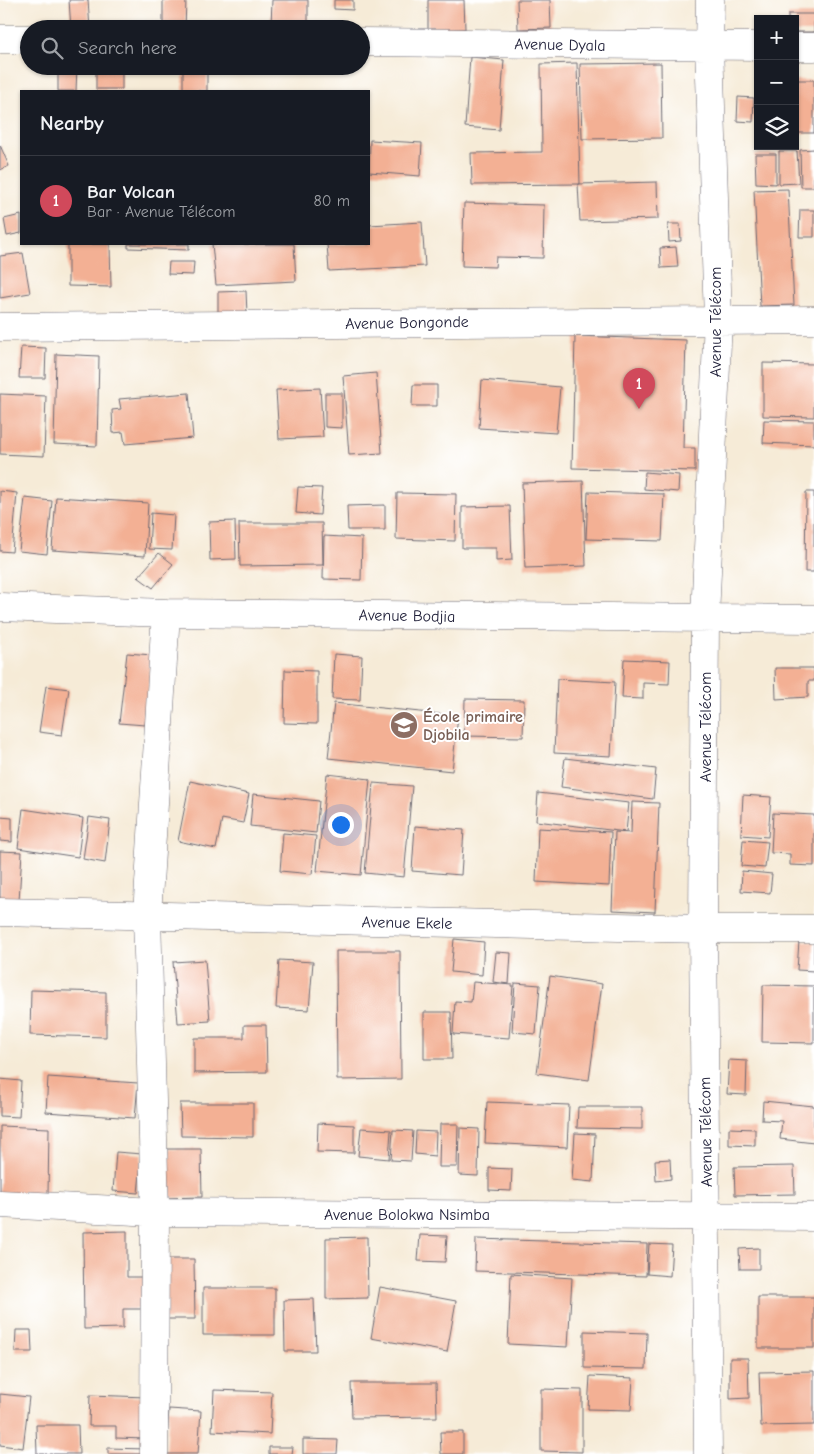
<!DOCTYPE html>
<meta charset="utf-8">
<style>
body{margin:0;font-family:"Comic Neue",sans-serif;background:#20242c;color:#f1f3f6}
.controls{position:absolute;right:15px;top:15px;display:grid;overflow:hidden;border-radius:0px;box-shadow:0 1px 4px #0004}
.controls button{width:45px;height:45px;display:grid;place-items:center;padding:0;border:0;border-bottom:1px solid #363941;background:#171b24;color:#f1f3f6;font:25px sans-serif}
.you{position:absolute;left:340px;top:824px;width:18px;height:18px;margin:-12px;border:4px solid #fff;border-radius:50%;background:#1a73e8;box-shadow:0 0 0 8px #1a73e833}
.badge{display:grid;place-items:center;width:32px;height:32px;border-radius:50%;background:#d1495b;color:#fff;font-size:16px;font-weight:700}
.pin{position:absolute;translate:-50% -41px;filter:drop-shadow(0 1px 2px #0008)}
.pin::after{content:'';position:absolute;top:26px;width:18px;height:15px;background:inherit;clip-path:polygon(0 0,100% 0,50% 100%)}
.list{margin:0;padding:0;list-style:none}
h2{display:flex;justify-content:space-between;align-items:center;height:65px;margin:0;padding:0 20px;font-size:21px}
h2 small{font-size:16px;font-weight:400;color:#9ea1a6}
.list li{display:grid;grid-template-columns:32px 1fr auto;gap:15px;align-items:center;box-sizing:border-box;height:90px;padding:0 20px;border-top:1px solid #363941}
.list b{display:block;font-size:19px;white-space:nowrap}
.list p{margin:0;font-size:16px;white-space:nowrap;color:#9ea1a6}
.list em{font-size:16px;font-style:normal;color:#9ea1a6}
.icon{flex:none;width:28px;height:28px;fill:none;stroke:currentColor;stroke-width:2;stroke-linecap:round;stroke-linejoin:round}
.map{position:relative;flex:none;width:814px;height:1454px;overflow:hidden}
.search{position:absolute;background:#171b24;box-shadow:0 1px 4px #0004;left:20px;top:20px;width:350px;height:55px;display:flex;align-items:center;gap:12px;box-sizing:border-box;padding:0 18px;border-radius:28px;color:#9ea1a6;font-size:19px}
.panel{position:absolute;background:#171b24;box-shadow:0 1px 4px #0004;left:20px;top:90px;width:350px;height:155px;border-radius:0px}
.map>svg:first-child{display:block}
.building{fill:#f3b094}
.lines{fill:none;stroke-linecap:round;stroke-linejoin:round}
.minor-casing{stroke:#6c6872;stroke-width:29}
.minor{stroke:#fff;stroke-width:28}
.labels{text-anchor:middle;stroke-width:4;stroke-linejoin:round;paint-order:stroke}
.street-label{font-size:16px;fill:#22223b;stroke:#fff}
.education-label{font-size:16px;font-weight:bold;fill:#785e54;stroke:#fff;text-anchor:start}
</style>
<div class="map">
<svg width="814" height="1454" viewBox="0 0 814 1454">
<rect width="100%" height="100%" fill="#fff"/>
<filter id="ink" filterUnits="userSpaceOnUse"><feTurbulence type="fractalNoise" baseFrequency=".02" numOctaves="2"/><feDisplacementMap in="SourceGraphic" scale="10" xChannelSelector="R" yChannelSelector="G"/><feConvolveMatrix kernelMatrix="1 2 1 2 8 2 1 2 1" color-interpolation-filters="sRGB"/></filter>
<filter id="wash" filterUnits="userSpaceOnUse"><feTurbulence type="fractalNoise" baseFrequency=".0096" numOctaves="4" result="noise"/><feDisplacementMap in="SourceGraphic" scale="20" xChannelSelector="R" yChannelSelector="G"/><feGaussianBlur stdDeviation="1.12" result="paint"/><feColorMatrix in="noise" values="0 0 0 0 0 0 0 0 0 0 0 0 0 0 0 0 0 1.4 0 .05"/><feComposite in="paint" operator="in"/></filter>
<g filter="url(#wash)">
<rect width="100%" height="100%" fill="#f6ebd7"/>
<g id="blocks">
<path class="building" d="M69,0H88L90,29H71Z
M163,0H186L185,29L163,28Z
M272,0H308V26L271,25Z
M334,0H353V10L334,9Z
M428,0H464L465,29L428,30Z
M517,0H550L551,28L518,29Z
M788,14H814V32H795V19H788Z
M470,57L504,60L499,130L465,127Z
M577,63L580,184L472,185L471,153L542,152L541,64Z
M661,63L662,138L582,139L580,64Z
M58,66H77L76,91H58Z
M96,66H122V89H96Z
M183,66H207V91H183Z
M795,80H814V133H795Z
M738,97L754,98L753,122L737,121Z
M370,140L422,143L420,176L369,172Z
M0,145L9,166L0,170Z
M814,149V187H801L800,150Z
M779,151H797L799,183L779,184Z
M755,154H776V184L756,183Z
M657,182L658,219L580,221L578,184Z
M788,189L794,305L760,306L754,190Z
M464,203L544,205L543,258L496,257L495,267L462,266Z
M800,210H814V237H799Z
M21,215V233L7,236L4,219Z
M422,222L425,266L329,271L327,244H369V225Z
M668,224H680L681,241L669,242Z
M68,244H110L111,287L68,286Z
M128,244H189V250L128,248Z
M212,244H294L296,281L216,285Z
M676,247L678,267L661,268L660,248Z
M23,253L30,293L0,298V256Z
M169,262H194L193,275L168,274Z
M246,291L247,314H218V292Z
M575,336L686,340L683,448H695V471L572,468Z
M21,347L46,348L45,378H19Z
M56,354L99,356L97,446L54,444Z
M763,363L814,364V417L763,416Z
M376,373L382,453L349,455L343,376Z
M482,380L560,387L556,433L479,428Z
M413,385H437V406H412Z
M320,388L323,437L279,439L276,390Z
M189,393L193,438L125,444L123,432L113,433L112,410L121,409L119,399Z
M325,393H342V428L325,427Z
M0,394L46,396L44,456L0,454Z
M764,420L814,421V445L763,443Z
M645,472L679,475L678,492L644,489Z
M583,481L586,566L525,568L522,483Z
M298,487L322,488L320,515L296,513Z
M0,491L17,493L12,552L0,551Z
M588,492L664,494L662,541L586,539Z
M806,492H814V572H805Z
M397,493L456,494L455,541L396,539Z
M56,497L148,503L145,556L52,550Z
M25,498L52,501L47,554L19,551Z
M385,505V530H348L347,506Z
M510,506L512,560L496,561V548H462V507Z
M151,513L174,515L172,550L149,549Z
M235,521L236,559L210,560L209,522Z
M239,523H322L323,565L240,566Z
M324,536L362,538L361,580L323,579Z
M159,553L173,564L153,588L138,577Z
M127,653L152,655L145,725L119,723Z
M334,654L362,656L360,700L332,699Z
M624,659L670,661L669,684L643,683V699L622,698Z
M775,668H814V681H808V697L776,699Z
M285,670L317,671V724L284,723Z
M557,679L615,682L611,756L554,753Z
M46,686L69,689L62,735L39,732Z
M465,699L524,700L523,737L464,736Z
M334,703L458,716L452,771L328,758Z
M565,758L656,769L653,799L561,787Z
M327,774L370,779L361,875L317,871Z
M190,781L249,794L243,823L222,819L216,849L178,841Z
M373,783L412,786L404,877L365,873Z
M538,793L629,803L626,832L536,821Z
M253,794L319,801L316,833L250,826Z
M743,795L771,797L768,837L741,835Z
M632,802L659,803L655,912L612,910L615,832L631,833Z
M23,809L83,818L78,857L18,848Z
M773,813L814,815V866L790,865V854L771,853Z
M0,817L12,818V842L0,841Z
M89,817L110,820L105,863L83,859Z
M415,826L464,830L461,875L412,871Z
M538,828L611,832L609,886L536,882Z
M283,833L316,836L312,874L280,871Z
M743,840L768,842L765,868L741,866Z
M0,851L22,852L19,901L0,900Z
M742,871L772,874L770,893L741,891Z
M454,939L484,942L482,975L451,972Z
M799,941L814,942V971L797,970Z
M336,951H400L401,1079L337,1080Z
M496,952L511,953L509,984L493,982Z
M205,960L210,1021L178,1023L173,962Z
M279,960L313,962L309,1010L276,1008Z
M550,976L602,984L589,1080L537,1073Z
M473,982L513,985L509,1038L453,1034L455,1001L471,1002Z
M515,983L540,985L536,1034L512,1032Z
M763,985L814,986V1043L762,1042Z
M31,990L106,992V1037L30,1035Z
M424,1012H451L452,1059H424Z
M244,1025H266L267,1072L194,1073V1038H244Z
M729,1060L747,1061L746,1095L727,1094Z
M48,1077L138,1083L135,1118L46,1112Z
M0,1079L21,1081L19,1117L0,1116Z
M763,1101L814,1106V1143L780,1139L782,1121L762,1120Z
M487,1102L569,1105L567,1147L485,1143Z
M180,1103H253V1137L181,1136Z
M578,1107H642V1129L577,1128Z
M318,1123L354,1125V1153L317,1152Z
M440,1124H458L457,1167H439Z
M0,1126L49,1128L48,1195L0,1193Z
M361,1128L391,1130L389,1159L358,1156Z
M460,1128L479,1129L478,1176L459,1175Z
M729,1128L755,1129V1146L729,1145Z
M393,1130L413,1131L411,1161L391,1160Z
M416,1131L436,1132L435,1156L415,1154Z
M575,1133L595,1134L593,1182L572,1180Z
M164,1149H201L202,1197L165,1198Z
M116,1152L142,1154L138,1193L113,1191Z
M670,1159L671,1179L656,1181L655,1160Z
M794,1166L795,1194L735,1195L734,1167Z
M489,1168L512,1169L511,1191L489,1190Z
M127,1231V1277H148V1309H123V1328L84,1329L83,1232Z
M420,1235L447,1236L445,1262L418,1261Z
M367,1237L368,1298L326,1299V1238Z
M476,1239L647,1244L646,1276L475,1271Z
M649,1244L672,1245L670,1276L647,1274Z
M759,1248V1269H740L739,1249Z
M164,1259H194L195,1319H164Z
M511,1274L572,1278L568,1347L508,1344Z
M380,1287L456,1301L447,1352L371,1338Z
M203,1288H275V1335H203Z
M758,1297H814V1348H758Z
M314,1299L316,1351H285L284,1300Z
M16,1330H31L32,1352H15Z
M584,1331L647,1333L646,1369L584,1368Z
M730,1358H748L749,1398L730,1399Z
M814,1371V1425L761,1426L759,1372Z
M590,1376L633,1378L631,1410L588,1409Z
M351,1383H436L437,1417L352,1418Z
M541,1389L582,1390V1452L541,1451Z
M214,1390L272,1392L270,1434L212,1431Z
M0,1394L29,1397L23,1448L0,1445Z
M90,1395L146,1397L145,1439L116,1438V1426H89Z
M169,1409L201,1411L198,1454H166Z
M36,1425H78L79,1454H37Z
M440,1432H463V1454H441Z
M303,1439L338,1440L337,1454H303Z
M269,1447H293L292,1454H269Z
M108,1448L146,1449V1454H108Z"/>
</g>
</g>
<g filter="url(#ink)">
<use href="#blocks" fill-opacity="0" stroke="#6c6872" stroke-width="1"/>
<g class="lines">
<defs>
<path id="minor" d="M0,39H29
M361,42L758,46
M795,47H814
M0,327L814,320
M0,607L166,613L814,619
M0,912L703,929H814
M0,1204L155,1212L814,1217
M154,1454L155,1212L147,915L166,613
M708,1454L703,929L705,618L718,319L709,46L710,0"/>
</defs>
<use href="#minor" class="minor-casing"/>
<use href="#minor" class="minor"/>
</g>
</g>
<defs>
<symbol id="school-disc" viewBox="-11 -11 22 22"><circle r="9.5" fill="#8d6e63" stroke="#fff"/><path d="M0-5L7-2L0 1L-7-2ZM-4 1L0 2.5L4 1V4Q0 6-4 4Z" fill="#fff"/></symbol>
</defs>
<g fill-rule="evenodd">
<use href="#school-disc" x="388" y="709" width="32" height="32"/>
</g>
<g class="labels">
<g class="street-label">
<text transform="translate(560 44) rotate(1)" y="6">Avenue Dyala</text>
<text transform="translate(407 322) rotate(-1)" y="6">Avenue Bongonde</text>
<text transform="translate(715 322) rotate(-90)" y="6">Avenue Télécom</text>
<text transform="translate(407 615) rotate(1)" y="6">Avenue Bodjia</text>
<text transform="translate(705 727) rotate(-90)" y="6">Avenue Télécom</text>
<text transform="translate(407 922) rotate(1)" y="6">Avenue Ekele</text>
<text transform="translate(705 1132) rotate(-91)" y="6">Avenue Télécom</text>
<text x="407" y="1220">Avenue Bolokwa Nsimba</text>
</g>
<g class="education-label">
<text x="423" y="722">École primaire<tspan x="423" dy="18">Djobila</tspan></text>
</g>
</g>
</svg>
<div class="controls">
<button>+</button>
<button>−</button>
<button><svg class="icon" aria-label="layers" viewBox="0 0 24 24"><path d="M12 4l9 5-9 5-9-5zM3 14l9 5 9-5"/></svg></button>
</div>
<div class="you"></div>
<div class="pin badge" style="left:639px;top:409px">1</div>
<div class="search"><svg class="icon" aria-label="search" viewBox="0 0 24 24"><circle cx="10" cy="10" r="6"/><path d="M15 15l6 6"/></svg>Search here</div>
<section class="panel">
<h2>Nearby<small></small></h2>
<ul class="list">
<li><span class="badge">1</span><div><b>Bar Volcan</b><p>Bar · Avenue Télécom</p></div><em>80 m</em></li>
</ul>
</section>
</div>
